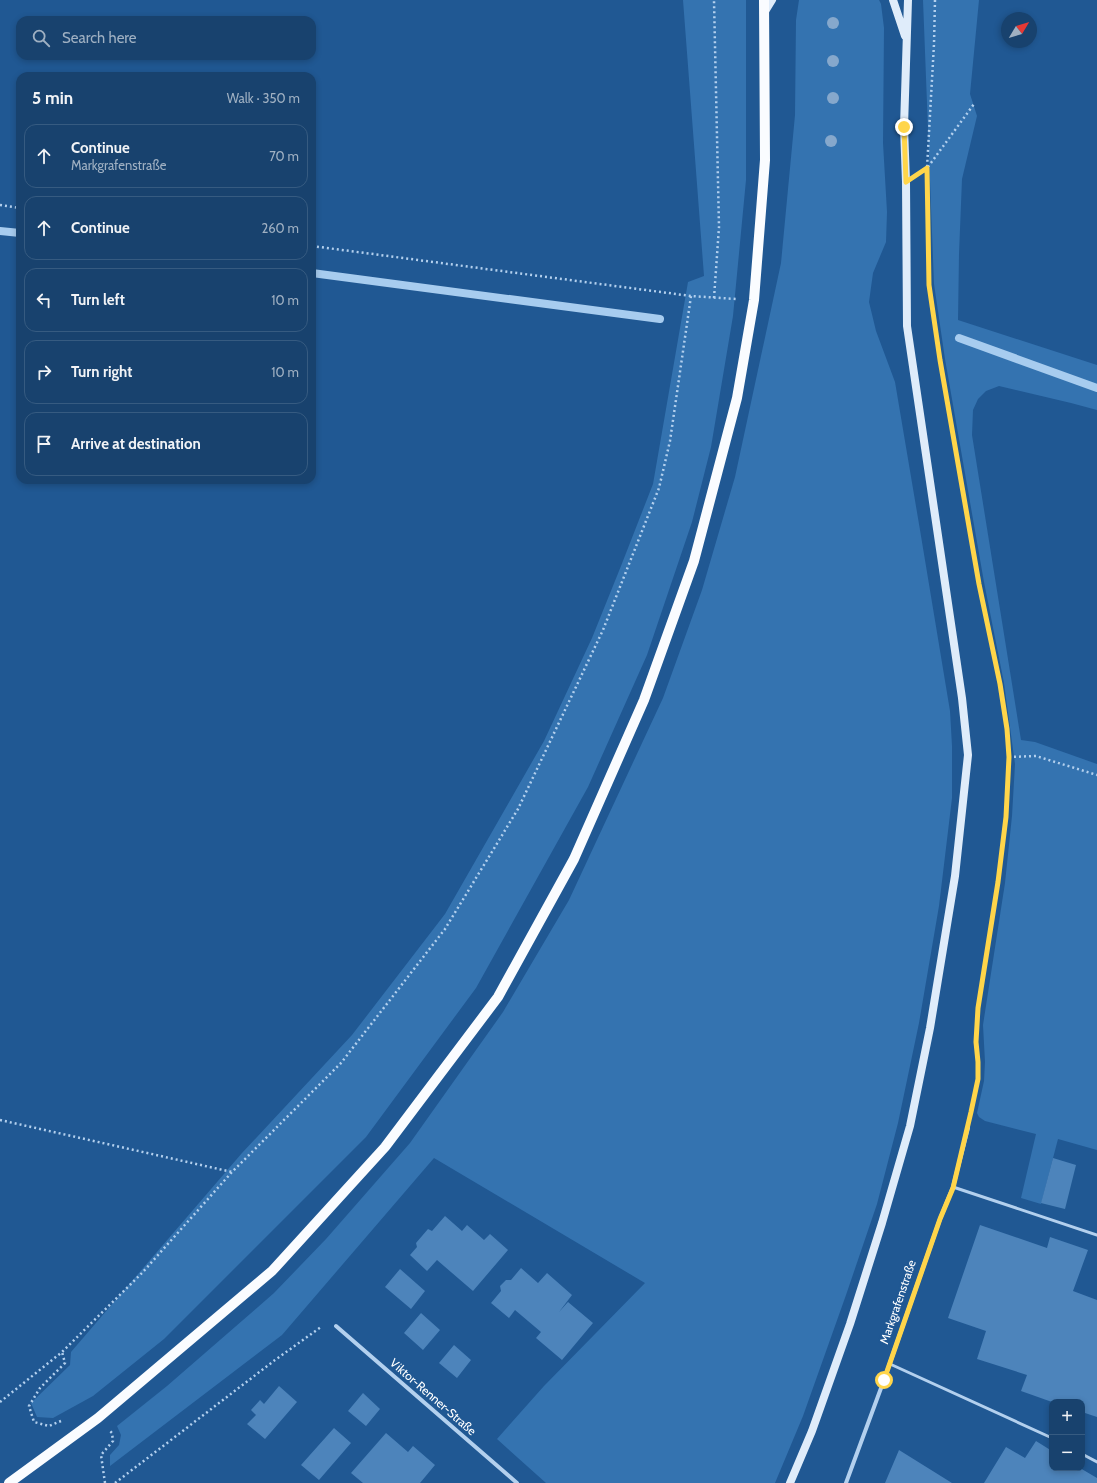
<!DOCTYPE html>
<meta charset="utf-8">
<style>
body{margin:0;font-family:Cabin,sans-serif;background:#254d76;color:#f1f3f6}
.controls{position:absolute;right:12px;bottom:12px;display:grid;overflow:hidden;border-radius:8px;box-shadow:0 2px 6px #0003}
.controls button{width:36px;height:36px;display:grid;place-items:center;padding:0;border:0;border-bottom:1px solid #365b81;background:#18426e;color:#f1f3f6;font:20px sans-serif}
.compass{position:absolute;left:1001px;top:12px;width:36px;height:36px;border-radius:50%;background:#18426e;box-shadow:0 2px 6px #0003;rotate:52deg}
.stop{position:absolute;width:12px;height:12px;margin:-9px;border:3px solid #ffd54a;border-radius:50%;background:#fff}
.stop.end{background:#ffd54a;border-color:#fff;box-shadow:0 1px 4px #0008}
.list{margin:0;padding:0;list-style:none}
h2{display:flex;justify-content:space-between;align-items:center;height:52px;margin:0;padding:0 16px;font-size:17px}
h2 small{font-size:13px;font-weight:400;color:#9fb0c2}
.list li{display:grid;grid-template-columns:26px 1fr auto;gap:12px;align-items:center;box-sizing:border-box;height:64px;margin:0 8px 8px;padding:0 8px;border:1px solid #365b81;border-radius:12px}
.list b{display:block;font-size:15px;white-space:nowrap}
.list p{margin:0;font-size:13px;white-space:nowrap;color:#9fb0c2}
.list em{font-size:13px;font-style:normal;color:#9fb0c2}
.icon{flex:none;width:22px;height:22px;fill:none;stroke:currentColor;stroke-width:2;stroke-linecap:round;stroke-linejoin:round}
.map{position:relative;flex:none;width:1097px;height:1483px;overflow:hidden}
.search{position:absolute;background:#18426e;box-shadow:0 2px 6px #0003;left:16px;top:16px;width:300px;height:44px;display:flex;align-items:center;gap:10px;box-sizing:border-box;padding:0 14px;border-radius:12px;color:#9fb0c2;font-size:15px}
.panel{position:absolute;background:#18426e;box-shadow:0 2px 6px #0003;left:16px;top:72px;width:300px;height:412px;border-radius:12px}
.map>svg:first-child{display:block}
.green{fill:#3473b0}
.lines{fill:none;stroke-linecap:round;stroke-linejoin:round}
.stream{stroke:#a7ccef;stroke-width:8}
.building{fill:#4d84bb}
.path{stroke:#b3d0ee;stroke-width:2.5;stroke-dasharray:2 3;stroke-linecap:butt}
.lane{stroke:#b3d0ee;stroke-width:3}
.street{stroke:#b3d0ee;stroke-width:4}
.secondary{stroke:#dfecfa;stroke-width:8}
.primary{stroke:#fafcff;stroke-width:10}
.tree{fill:#86a8cc}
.route{stroke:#ffd54a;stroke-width:5}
.labels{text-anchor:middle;stroke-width:4;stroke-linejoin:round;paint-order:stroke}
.street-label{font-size:12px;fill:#fff;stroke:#205893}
</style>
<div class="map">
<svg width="1097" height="1483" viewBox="0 0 1097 1483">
<rect width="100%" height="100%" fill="#205893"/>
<path class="green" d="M683,0H746V180L733,316L711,447L692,522L647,655L588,787L476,988L366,1137L164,1339L93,1396L53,1418L37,1417L31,1403L70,1365L71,1352L242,1153L352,1035L445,914L544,741L592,638L621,566L653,484L688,282L704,276Z
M799,0H879L881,4L884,28L883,143L887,212L886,242L873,273L869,302L876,331L895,382L920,530L950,711L952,746V798L939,906L919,1023L898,1123L877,1204L846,1295L803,1416L775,1483H546L497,1439L544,1386L645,1283L434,1158L282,1335L110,1466V1455L119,1445L121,1435L117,1426L167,1386L274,1293L326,1239L410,1143L503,1012L569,900L663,698L702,590L735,477L781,263L792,147L795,115L796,20Z
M923,0H979L970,94L977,116L962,179L959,254L958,320L1097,365V410L1071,403L999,386L986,391L978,399L973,410L972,435L1021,740L1035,742L1097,764V1150L1058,1139L1041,1204L1021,1198L1036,1134L985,1121L979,1117L977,1113L984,1081L985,1062L983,1025L1005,883L1012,816L1015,764L1004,683L984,582L945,359L934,284Z"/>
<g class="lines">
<path class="stream" d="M0,231L20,233
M312,273L660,319
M959,338L1097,388"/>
</g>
<path class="building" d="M1053,1158L1076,1165L1065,1209L1041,1203Z
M445,1216L462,1231L467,1225L484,1240L490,1234L508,1250L473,1291L437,1260L427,1271L410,1255L417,1247L416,1243L428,1229L432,1231Z
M980,1225L1047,1248L1050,1237L1088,1250L1073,1291L1097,1300V1417L1082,1412V1402H1052L1021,1391L1027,1375L977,1359L986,1331L948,1318Z
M521,1268L538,1283L547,1273L572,1295L559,1312L568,1302L593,1323L562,1360L536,1338L541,1332L515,1310L509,1318L491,1303L501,1291L500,1286L506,1280H511Z
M400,1269L425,1291L411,1309L385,1287Z
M421,1313L440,1330L423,1350L404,1333Z
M454,1345L471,1360L457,1378L439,1363Z
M279,1386L297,1402L265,1439L247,1424L256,1415L251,1410L260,1400L264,1404Z
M363,1393L380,1409L366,1426L348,1411Z
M334,1428L351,1443L319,1480L301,1465Z
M386,1433L408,1452L413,1446L435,1465L420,1483H363L351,1473Z
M1036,1441L1052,1451V1468H1080L1097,1478V1483H984L1006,1447L1025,1458Z
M899,1450L952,1483H885Z"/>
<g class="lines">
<path class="path" d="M935,0L934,44L927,168L929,285L940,360L979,584L1000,684L1007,729L1009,757L1006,817L998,882L978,1008L976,1042L978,1062V1079L971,1113
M928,167L974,104
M0,205L20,208
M312,246L691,296L736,299
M714,298L719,227L714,0
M1009,757L1036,756L1097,775
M0,1120L232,1172
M0,1402L62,1352L142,1273L232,1172L341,1063L445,929L518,809L603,630L659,488L670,441L691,296
M61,1421L49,1426L34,1422L29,1406L40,1388L65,1363L62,1352
M105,1483L101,1455L113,1441L112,1433L110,1431
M115,1483L275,1360L321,1327"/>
<path class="lane" d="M953,1187L1097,1235
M890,1364L1052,1438
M1082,1454L1097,1462"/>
<path class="street" d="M336,1326L517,1483
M846,1483L884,1380L940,1219L953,1187L968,1128"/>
<path class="secondary" d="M893,0L905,36
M764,13L772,0
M790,1483L812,1431L850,1324L882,1223L910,1126L930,1028L955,876L968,755L962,698L907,326L906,182L904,127L908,0"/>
<path class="primary" d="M9,1483L98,1418L272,1271L385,1147L498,997L574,859L644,700L694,561L737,398L754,300L765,160L764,0"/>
</g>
<g class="tree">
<circle cx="833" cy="23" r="6"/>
<circle cx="833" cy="61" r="6"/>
<circle cx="833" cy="98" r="6"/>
<circle cx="831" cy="141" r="6"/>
</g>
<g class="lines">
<path class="route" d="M884,1380L940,1219L953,1188L971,1112L978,1079V1062L976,1042L978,1008L998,882L1006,817L1009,757L1007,729L1000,684L979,584L940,360L929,285L927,168L906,182L904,127"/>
</g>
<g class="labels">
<g class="street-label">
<text transform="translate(898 1302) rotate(-71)" y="4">Markgrafenstraße</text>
<text transform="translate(433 1397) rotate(41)" y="4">Viktor-Renner-Straße</text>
</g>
</g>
</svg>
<div class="controls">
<button>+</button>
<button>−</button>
</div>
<svg class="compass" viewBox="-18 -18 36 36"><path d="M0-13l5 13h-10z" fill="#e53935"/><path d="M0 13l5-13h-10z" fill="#9fb0c2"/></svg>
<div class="stop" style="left:884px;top:1380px"></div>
<div class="stop end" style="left:904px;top:127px"></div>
<div class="search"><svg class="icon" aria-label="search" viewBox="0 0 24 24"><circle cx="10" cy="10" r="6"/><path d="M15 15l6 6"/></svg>Search here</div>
<section class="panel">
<h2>5 min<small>Walk · 350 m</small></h2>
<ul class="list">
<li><svg class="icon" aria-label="ahead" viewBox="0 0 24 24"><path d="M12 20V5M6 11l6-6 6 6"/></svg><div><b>Continue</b><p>Markgrafenstraße</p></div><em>70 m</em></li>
<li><svg class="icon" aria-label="ahead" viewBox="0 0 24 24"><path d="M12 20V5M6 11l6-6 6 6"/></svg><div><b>Continue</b></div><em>260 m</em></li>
<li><svg class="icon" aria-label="left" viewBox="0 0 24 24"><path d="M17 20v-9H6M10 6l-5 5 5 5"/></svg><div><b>Turn left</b></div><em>10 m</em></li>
<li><svg class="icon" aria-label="right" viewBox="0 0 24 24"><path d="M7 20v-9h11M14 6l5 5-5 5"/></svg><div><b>Turn right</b></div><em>10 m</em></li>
<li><svg class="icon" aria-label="arrive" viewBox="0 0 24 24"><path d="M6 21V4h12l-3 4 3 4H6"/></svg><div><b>Arrive at destination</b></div></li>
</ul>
</section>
</div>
